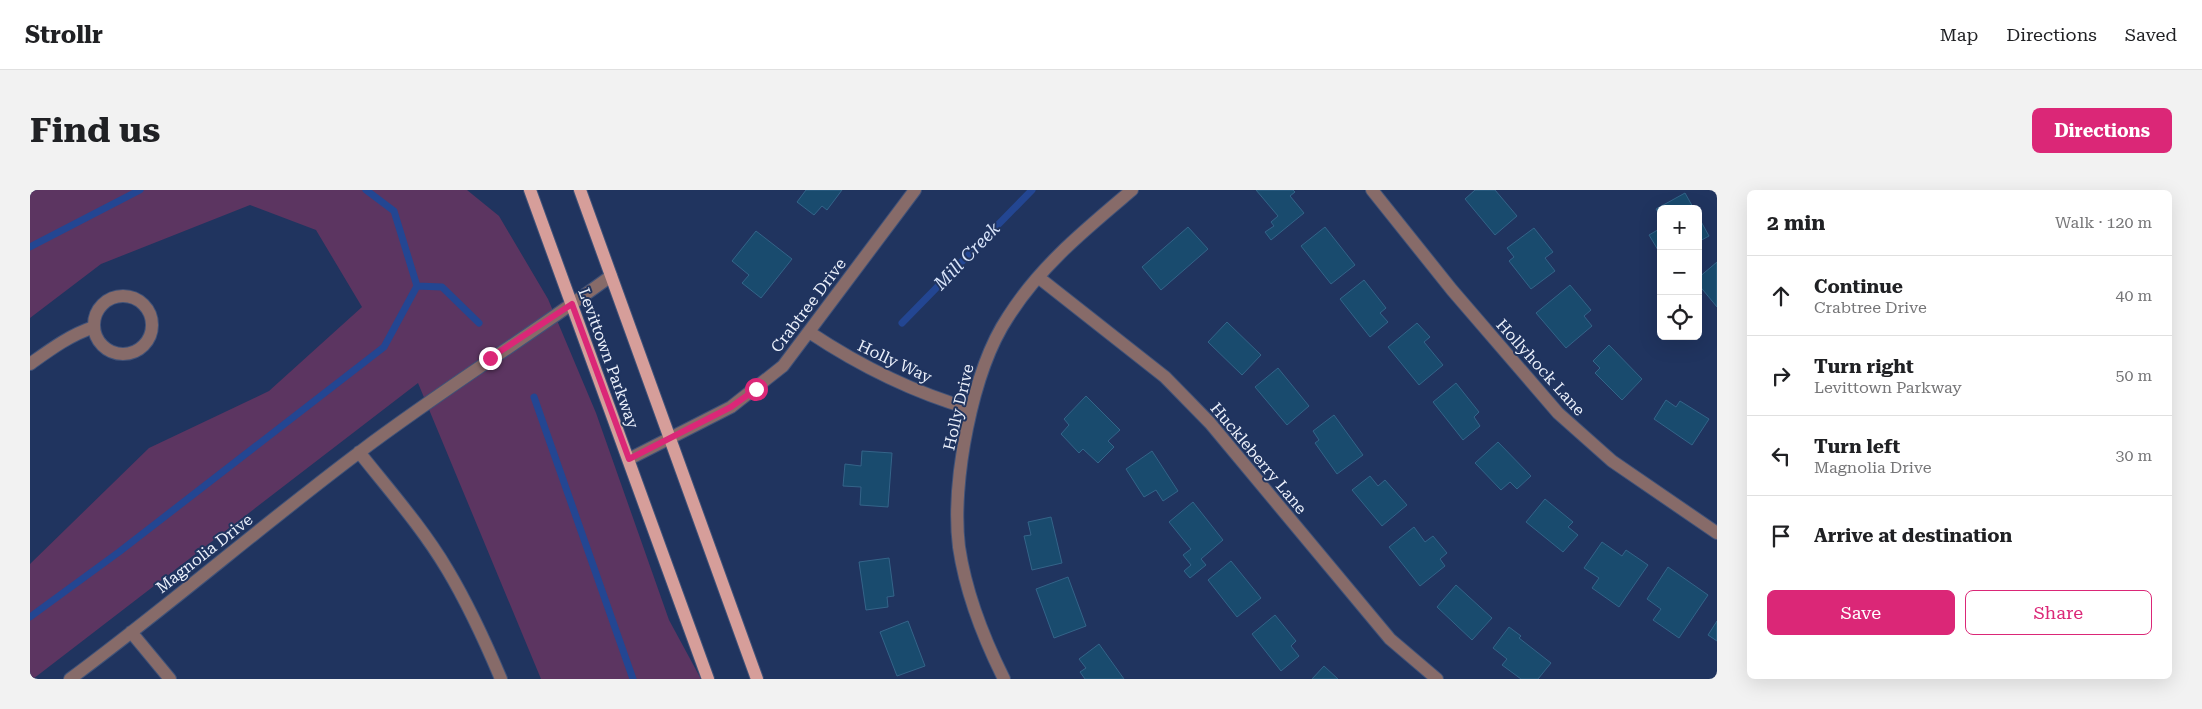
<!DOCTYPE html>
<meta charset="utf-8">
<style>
body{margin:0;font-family:"Roboto Serif",serif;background:#f2f2f2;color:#202124}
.controls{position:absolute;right:15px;top:15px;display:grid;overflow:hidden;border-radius:8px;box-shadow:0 5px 20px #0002}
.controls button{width:45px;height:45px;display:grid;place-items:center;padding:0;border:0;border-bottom:1px solid #e0e0e0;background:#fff;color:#202124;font:25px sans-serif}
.stop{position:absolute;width:15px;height:15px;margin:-11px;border:4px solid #db2777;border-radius:50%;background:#fff}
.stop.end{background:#db2777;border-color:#fff;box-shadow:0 1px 5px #0008}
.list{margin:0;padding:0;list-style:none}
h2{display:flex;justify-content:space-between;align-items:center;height:65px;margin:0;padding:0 20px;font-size:21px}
h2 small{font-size:16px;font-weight:400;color:#757577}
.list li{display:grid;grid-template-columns:32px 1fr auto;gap:15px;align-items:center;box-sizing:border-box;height:80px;padding:0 20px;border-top:1px solid #e0e0e0}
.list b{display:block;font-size:19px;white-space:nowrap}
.list p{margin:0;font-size:16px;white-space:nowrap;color:#757577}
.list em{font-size:16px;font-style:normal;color:#757577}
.actions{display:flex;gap:10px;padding:15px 20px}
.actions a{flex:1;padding:11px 0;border:1px solid #db2777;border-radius:8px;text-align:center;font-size:18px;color:#db2777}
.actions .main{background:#db2777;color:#fff}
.icon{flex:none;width:28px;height:28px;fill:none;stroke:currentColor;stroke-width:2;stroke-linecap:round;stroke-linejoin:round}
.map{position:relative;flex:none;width:1687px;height:489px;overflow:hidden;border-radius:8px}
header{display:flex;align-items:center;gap:30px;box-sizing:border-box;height:70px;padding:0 25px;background:#fff;border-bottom:1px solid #e0e0e0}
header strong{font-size:24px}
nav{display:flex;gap:28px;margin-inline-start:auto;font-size:18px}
.intro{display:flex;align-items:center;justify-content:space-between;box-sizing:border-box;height:120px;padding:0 30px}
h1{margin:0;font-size:35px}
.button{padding:12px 22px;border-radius:8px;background:#db2777;color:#fff;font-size:18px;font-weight:700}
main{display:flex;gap:30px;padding:0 30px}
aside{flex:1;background:#fff;border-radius:8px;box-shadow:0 5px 20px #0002}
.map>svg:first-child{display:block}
.green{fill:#5c3561}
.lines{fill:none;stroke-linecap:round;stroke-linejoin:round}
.stream{stroke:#234692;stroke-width:7}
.building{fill:#194b6e;stroke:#346489}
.minor-casing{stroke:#405278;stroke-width:14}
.primary-casing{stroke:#405278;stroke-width:14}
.minor{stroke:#876b69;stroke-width:12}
.primary{stroke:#d69e9a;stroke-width:12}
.route{stroke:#db2777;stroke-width:6}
.labels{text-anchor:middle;stroke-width:4;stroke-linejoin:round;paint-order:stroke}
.street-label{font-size:16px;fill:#ebf0fb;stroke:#20345f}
.water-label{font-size:18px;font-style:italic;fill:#d7e3f9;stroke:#20345f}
</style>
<header>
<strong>Strollr</strong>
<nav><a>Map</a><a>Directions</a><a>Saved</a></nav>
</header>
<div class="intro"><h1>Find us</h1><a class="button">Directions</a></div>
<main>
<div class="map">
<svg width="1687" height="489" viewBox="0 0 1687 489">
<rect width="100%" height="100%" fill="#20345f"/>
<path class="green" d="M0,0H437L469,26L518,109L566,223L639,430L671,489H511L388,193L3,489H0V374L119,258L239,201L332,117L286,40L220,15L71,74L0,128Z"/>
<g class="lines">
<path class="stream" d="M0,57L110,0
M387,96L412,97L449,133
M872,133L1002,0
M504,207L603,489
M0,427L89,362L354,157L387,96L364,21L336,0"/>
</g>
<path class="building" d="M776,0H812L797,20L792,16L784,25L767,12Z
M1226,0H1263L1265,2L1260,6L1274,23L1241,50L1235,42L1244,36L1241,32L1248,26Z
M1445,0H1465L1487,26L1465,45L1435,9Z
M1655,3L1664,19H1631V27L1626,19Z
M1668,26L1679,46L1668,52Z
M1158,37L1178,59L1131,100L1112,77Z
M1295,37L1325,75L1301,94L1271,56Z
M1504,38L1523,62L1515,68L1525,81L1501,99L1479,71L1484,67L1477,58Z
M1631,38V65L1619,45Z
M726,41L762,69L731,108L712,93L719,85L702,71Z
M1687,72V117L1668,94V88Z
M1334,90L1356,118L1350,123L1358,132L1340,147L1310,109Z
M1540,95L1561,120L1554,126L1562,136L1536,158L1506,123Z
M1197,132L1231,165L1212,185L1178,152Z
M1387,133L1400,147L1394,152L1413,175L1389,195L1358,157Z
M1579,155L1612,189L1592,210L1565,183L1570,178L1563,171Z
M1248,178L1279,216L1257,235L1225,197Z
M1426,193L1449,222L1444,227L1450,236L1433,250L1403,212Z
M1056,206L1090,240L1078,251L1084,257L1068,273L1053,259L1049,263L1031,244L1039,235L1034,229Z
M1636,210L1646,217L1650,211L1679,229L1662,255L1624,229Z
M1304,225L1333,265L1307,284L1285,253L1289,250L1283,241Z
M1468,252L1501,286L1487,299L1480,292L1471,300L1445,273Z
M832,261L862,263L858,317L830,315L831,297L813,296L815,274L831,276Z
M1122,261L1148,301L1133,311L1126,300L1114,307L1096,279Z
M1340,286L1348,296L1355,290L1377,315L1352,336L1322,300Z
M1515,309L1543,332L1538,337L1548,345L1533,362L1496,332Z
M1163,312L1193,350L1171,369L1176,375L1160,388L1154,381L1161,375L1153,365L1161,359L1139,332Z
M1021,327L1032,373L1002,380L994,346L1001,345L998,332Z
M1384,337L1395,352L1403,346L1417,363L1410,369L1415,376L1390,396L1359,357Z
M1572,352L1592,366L1596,360L1618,375L1589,417L1562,398L1569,388L1554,378Z
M859,368L864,406L857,407L858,417L836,420L829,372Z
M1201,371L1231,408L1207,427L1178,390Z
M1638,377L1678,405L1649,448L1623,430L1631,419L1617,409Z
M1038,387L1056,436L1024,448L1006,399Z
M1426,395L1462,428L1442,450L1407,417Z
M1245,425L1266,451L1261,456L1269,466L1251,481L1222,444Z
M878,431L895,476L867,486L850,442Z
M1687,431V451L1678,445Z
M1479,437L1491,446L1489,448L1521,473L1508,489H1491L1472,475L1477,469L1463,458Z
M1069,454L1094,489H1055L1050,482L1056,478L1049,469Z
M1294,476L1308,489H1282Z"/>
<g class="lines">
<defs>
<path id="minor" d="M1342,0L1422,100L1528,223L1582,271L1687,343
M1008,87L1135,187L1180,233L1360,449L1407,489
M64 135a29 29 0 1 1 58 0a29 29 0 1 1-58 0Z
M779,142C830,176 882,202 941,219
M0,174C21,159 40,145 64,137
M329,262C359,300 392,337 417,379C438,414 455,451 471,489
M599,269L701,217L753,176L885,0
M101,442L140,489
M40,489C139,416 232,335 331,261C412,200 499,146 581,86
M974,489C953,447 936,404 929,357C921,293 942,181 978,127C1010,76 1056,39 1102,0"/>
<path id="primary" d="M500,0L678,489
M550,0L727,489"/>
</defs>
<use href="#minor" class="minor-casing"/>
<use href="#primary" class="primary-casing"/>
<use href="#minor" class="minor"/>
<use href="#primary" class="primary"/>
</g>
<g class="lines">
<path class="route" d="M460,168L542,114L599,269L701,217L726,199"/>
</g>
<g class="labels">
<g class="street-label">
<text transform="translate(778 115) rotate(-53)" y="6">Crabtree Drive</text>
<text transform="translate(579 168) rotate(70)" y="6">Levittown Parkway</text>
<text transform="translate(865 171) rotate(25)" y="6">Holly Way</text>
<text transform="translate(1511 177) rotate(48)" y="6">Hollyhock Lane</text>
<text transform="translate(928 217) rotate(-77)" y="6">Holly Drive</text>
<text transform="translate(1229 268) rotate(50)" y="6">Huckleberry Lane</text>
<text transform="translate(174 363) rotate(-38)" y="6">Magnolia Drive</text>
</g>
<g class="water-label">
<text transform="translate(937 66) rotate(-46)" y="6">Mill Creek</text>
</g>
</g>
</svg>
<div class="controls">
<button>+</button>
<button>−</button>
<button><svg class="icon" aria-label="locate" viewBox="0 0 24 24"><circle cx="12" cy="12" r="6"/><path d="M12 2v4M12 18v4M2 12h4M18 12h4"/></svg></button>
</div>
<div class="stop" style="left:726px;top:199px"></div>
<div class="stop end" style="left:460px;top:168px"></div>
</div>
<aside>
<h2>2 min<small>Walk · 120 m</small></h2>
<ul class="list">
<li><svg class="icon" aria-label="ahead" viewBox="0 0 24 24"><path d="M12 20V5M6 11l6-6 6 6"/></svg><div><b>Continue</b><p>Crabtree Drive</p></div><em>40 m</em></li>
<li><svg class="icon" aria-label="right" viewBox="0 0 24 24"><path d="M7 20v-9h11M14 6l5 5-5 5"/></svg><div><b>Turn right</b><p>Levittown Parkway</p></div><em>50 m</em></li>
<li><svg class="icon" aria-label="left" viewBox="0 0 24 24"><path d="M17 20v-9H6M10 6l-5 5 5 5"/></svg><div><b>Turn left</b><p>Magnolia Drive</p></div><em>30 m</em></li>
<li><svg class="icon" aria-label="arrive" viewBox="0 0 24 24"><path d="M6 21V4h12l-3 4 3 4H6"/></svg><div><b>Arrive at destination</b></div></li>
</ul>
<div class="actions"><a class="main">Save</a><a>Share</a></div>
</aside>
</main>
